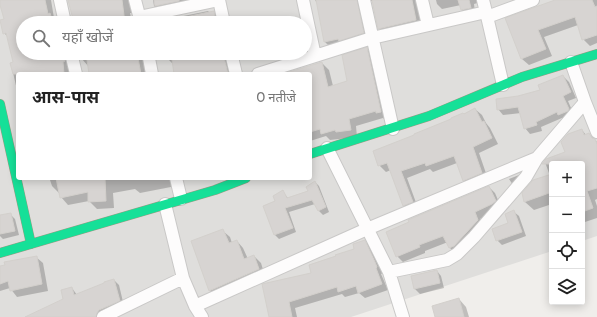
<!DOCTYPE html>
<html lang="hi">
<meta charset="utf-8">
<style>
body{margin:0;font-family:Cabin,"Noto Sans Devanagari",sans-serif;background:#f6f6f6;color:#222}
.controls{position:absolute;right:12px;bottom:12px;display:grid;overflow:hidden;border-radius:4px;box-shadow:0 2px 10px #0003}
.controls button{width:36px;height:36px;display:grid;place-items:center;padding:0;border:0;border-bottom:1px solid #e0e0e0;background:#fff;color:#222;font:20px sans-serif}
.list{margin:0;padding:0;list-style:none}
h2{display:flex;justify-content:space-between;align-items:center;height:52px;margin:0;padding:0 16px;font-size:17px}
h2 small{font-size:13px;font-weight:400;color:#767676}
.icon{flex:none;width:22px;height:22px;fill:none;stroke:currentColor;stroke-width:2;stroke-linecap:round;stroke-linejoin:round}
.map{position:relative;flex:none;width:597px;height:317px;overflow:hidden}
.search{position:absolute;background:#fff;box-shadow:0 2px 10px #0003;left:16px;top:16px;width:296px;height:44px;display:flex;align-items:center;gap:10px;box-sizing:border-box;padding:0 14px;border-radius:22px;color:#767676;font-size:15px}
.panel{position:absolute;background:#fff;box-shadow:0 2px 10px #0003;left:16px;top:72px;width:296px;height:108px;border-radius:4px}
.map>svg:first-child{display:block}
.residential{fill:#dfdedc;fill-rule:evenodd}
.shadow{fill:#0003}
.building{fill:#d7d4d2;stroke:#d3d0cc}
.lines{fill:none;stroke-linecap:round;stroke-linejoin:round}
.street-casing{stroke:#c9c8c7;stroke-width:14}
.fast-casing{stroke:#999a82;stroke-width:10}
.street{stroke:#fdfcfc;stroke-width:12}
.fast{stroke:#16e098;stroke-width:9}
</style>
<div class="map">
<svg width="597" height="317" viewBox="0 0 597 317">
<rect width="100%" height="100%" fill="#f0eeeb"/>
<path class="residential" d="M0,0H597V236L582,241V164H552V251L351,317H0ZM23,23H305V53H23ZM18,74H310V178H18Z"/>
<path class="shadow" d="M0,0H51L54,18L58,23H23V53H66L70,70V74H18V91L17,90L11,64L14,63L8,37L4,33L5,19Z
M69,0H130L133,13H130L132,23H75Z
M153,0H215L163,15L154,6Z
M315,0H418L424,28L387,37L379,28L373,1H370L365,6L371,41L333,50L325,42L318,5Z
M436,0H482L481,2L474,4L475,12L467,14L462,10L461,5L442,9L437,4Z
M558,0H597V43L590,46L583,39L578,25L544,37L552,56L529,65L522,59L506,19Z
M208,11L210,13L213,12L221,19V23H160L159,21Z
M367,49L374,56L388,119L385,120L383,118L356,126L357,137L330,140L326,136L310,141V74H288L322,63L329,70L333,86L348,82Z
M80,53H141L144,56L147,74H91L89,67L81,58Z
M166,53H230L233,74H175L173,64L167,58Z
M563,76L569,82L576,98L568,101L574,115L564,120L562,118L541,127L542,131L530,134L525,128L521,113L503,115L498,109L518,97L542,91Z
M475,109L482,115L486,123L490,128L498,144L479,153L488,179L470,187L464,180L457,163L433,172L430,169L407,178L418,208L410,212L404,205L391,170L386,172L379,165L415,136Z
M582,130L586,135L589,134L597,142V199L595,200L597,206V218L582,223V164H552V204L534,210L525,202L523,194L550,176L545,162L566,153Z
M519,175L520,176L513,185L509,179Z
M47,178H177L176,186L140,193L135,189L113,193L114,208L97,209L89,201L68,205L61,197L59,193L52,186L50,180Z
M315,182L319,186L329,212L323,215L319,211L315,204L289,212L296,232L279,239L275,235L264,206L276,201L283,192L288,198L309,192Z
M489,187L495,193L501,207L498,210L480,219L484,227L456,254L450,248L448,242L425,251V253L403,262L397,256Z
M514,212L519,216L526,236L502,245L497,240L510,223Z
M10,214L15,219L19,235L3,239L0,236V216Z
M223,231L230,237L232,243L237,241L243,248L248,259L254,256L261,263L265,276L217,298L210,291L192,242Z
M364,241L371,247L381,269L383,273L381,274L388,290L365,298L359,293L345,297L342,294L295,308L297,317H270L313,273L356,250Z
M36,257L43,263L48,291L17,297L10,288L0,291V267Z
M437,271L441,276L444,288L420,294L415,289L412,277Z
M114,280L119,285L124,306L104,317H32L65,300L72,288L77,295Z
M459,299L466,307L469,317H436Z"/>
<path class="building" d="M0,0H45L48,14L50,13L53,23H23V53H64L65,61L63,62L64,74H13L10,63L13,62L6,33L3,34L0,20L4,19L0,5Z
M68,0H122L125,23H74Z
M154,0H179V1L155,6Z
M316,0H357L364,33L339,41L338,39L324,42Z
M372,0H412L416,20L378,29Z
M458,0H469L471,8L461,10Z
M555,0H592L595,7L597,6V35L582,40L575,17L538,30L546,49L521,59L505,18Z
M214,11L216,23H159L158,21L180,16L181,18Z
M367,47L381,112L376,113V111L349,119L351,130L336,132L335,130L321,134L320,129L310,132V74H283L322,62L328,87L347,81L342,55Z
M86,53H137L141,74H89Z
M171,53H223L228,74H174Z
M563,75L571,92L563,96L569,109L568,111L558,115L557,112L536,122L537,125L524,129L518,107L497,110L496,99L518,96L540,90L538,85Z
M475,108L482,122L484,121L492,138L473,147L482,173L463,181L454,156L426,166L425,163L401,171L413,202L403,206L387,163L378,166L373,151L414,135V134L451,119V118L463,113L464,114Z
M582,129L584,135L589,133L592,138L595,139L597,144V188L587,191L593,208L582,212V164H542L546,159L565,152L561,142L568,134Z
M552,174V192L524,202L522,193L533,180Z
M56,178H105L106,201L88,202V192L60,198Z
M315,181L326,207L318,211L312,200L285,208L293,228L274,235L263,206L275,201L273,196L283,190L287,198L308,191L306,187Z
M489,186L496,201L492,204L475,212L478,220L454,246L449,248L443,236L419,245L420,247L396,257L386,232L409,222L408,220Z
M514,210L522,232L496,241L492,229L508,223L505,214Z
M11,213L15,231L0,234V215Z
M223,229L229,243L237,240L244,259L254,255L259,269L209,291L191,241Z
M365,240L375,262L377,267L376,268L382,284L358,293L356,286L338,292L337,287L289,302L292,317H269L262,284L311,273L309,265L336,256L335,255L354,249L353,244Z
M37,256L42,284L10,291L8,281L0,284V266L5,265L4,262Z
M437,270L440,283L414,289L411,276Z
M114,279L120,301L99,310L97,313L96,317H25L63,299L61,290L72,287L74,295L104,283V282Z
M459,298L464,317H435L432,306Z"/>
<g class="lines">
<defs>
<path id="street" d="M60,0L65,23
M135,0L141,23
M303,0L315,56
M364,0L393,129
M422,0L428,25
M483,0L486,12
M139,17L219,0L224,23
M487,17L533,0
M71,53L76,74
M148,53L152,74
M231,53L236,74
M258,74L372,38L486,12L503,85
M585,102L597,132
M327,148L389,272L403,317
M176,178L181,199
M389,272L447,260L457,254L474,237L526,177L537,158L585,102L571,62
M183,278L195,306L202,317
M195,306L367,229L537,158
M103,317L183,278L165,204"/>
<path id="fast" d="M0,104L31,244
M310,154L429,116L522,77L597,54
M0,253L215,190L246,178"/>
</defs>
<use href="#street" class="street-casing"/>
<use href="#fast" class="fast-casing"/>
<use href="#street" class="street"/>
<use href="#fast" class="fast"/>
</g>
</svg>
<div class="controls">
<button>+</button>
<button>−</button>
<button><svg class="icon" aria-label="locate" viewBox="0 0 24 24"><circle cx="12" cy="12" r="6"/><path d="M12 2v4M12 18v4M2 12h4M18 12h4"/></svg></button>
<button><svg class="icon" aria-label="layers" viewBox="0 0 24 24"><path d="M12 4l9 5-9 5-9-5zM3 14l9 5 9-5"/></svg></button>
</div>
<div class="search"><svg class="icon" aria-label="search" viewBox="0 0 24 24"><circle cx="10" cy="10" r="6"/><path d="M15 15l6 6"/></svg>यहाँ खोजें</div>
<section class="panel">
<h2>आस-पास<small>0 नतीजे</small></h2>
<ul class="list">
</ul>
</section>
</div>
